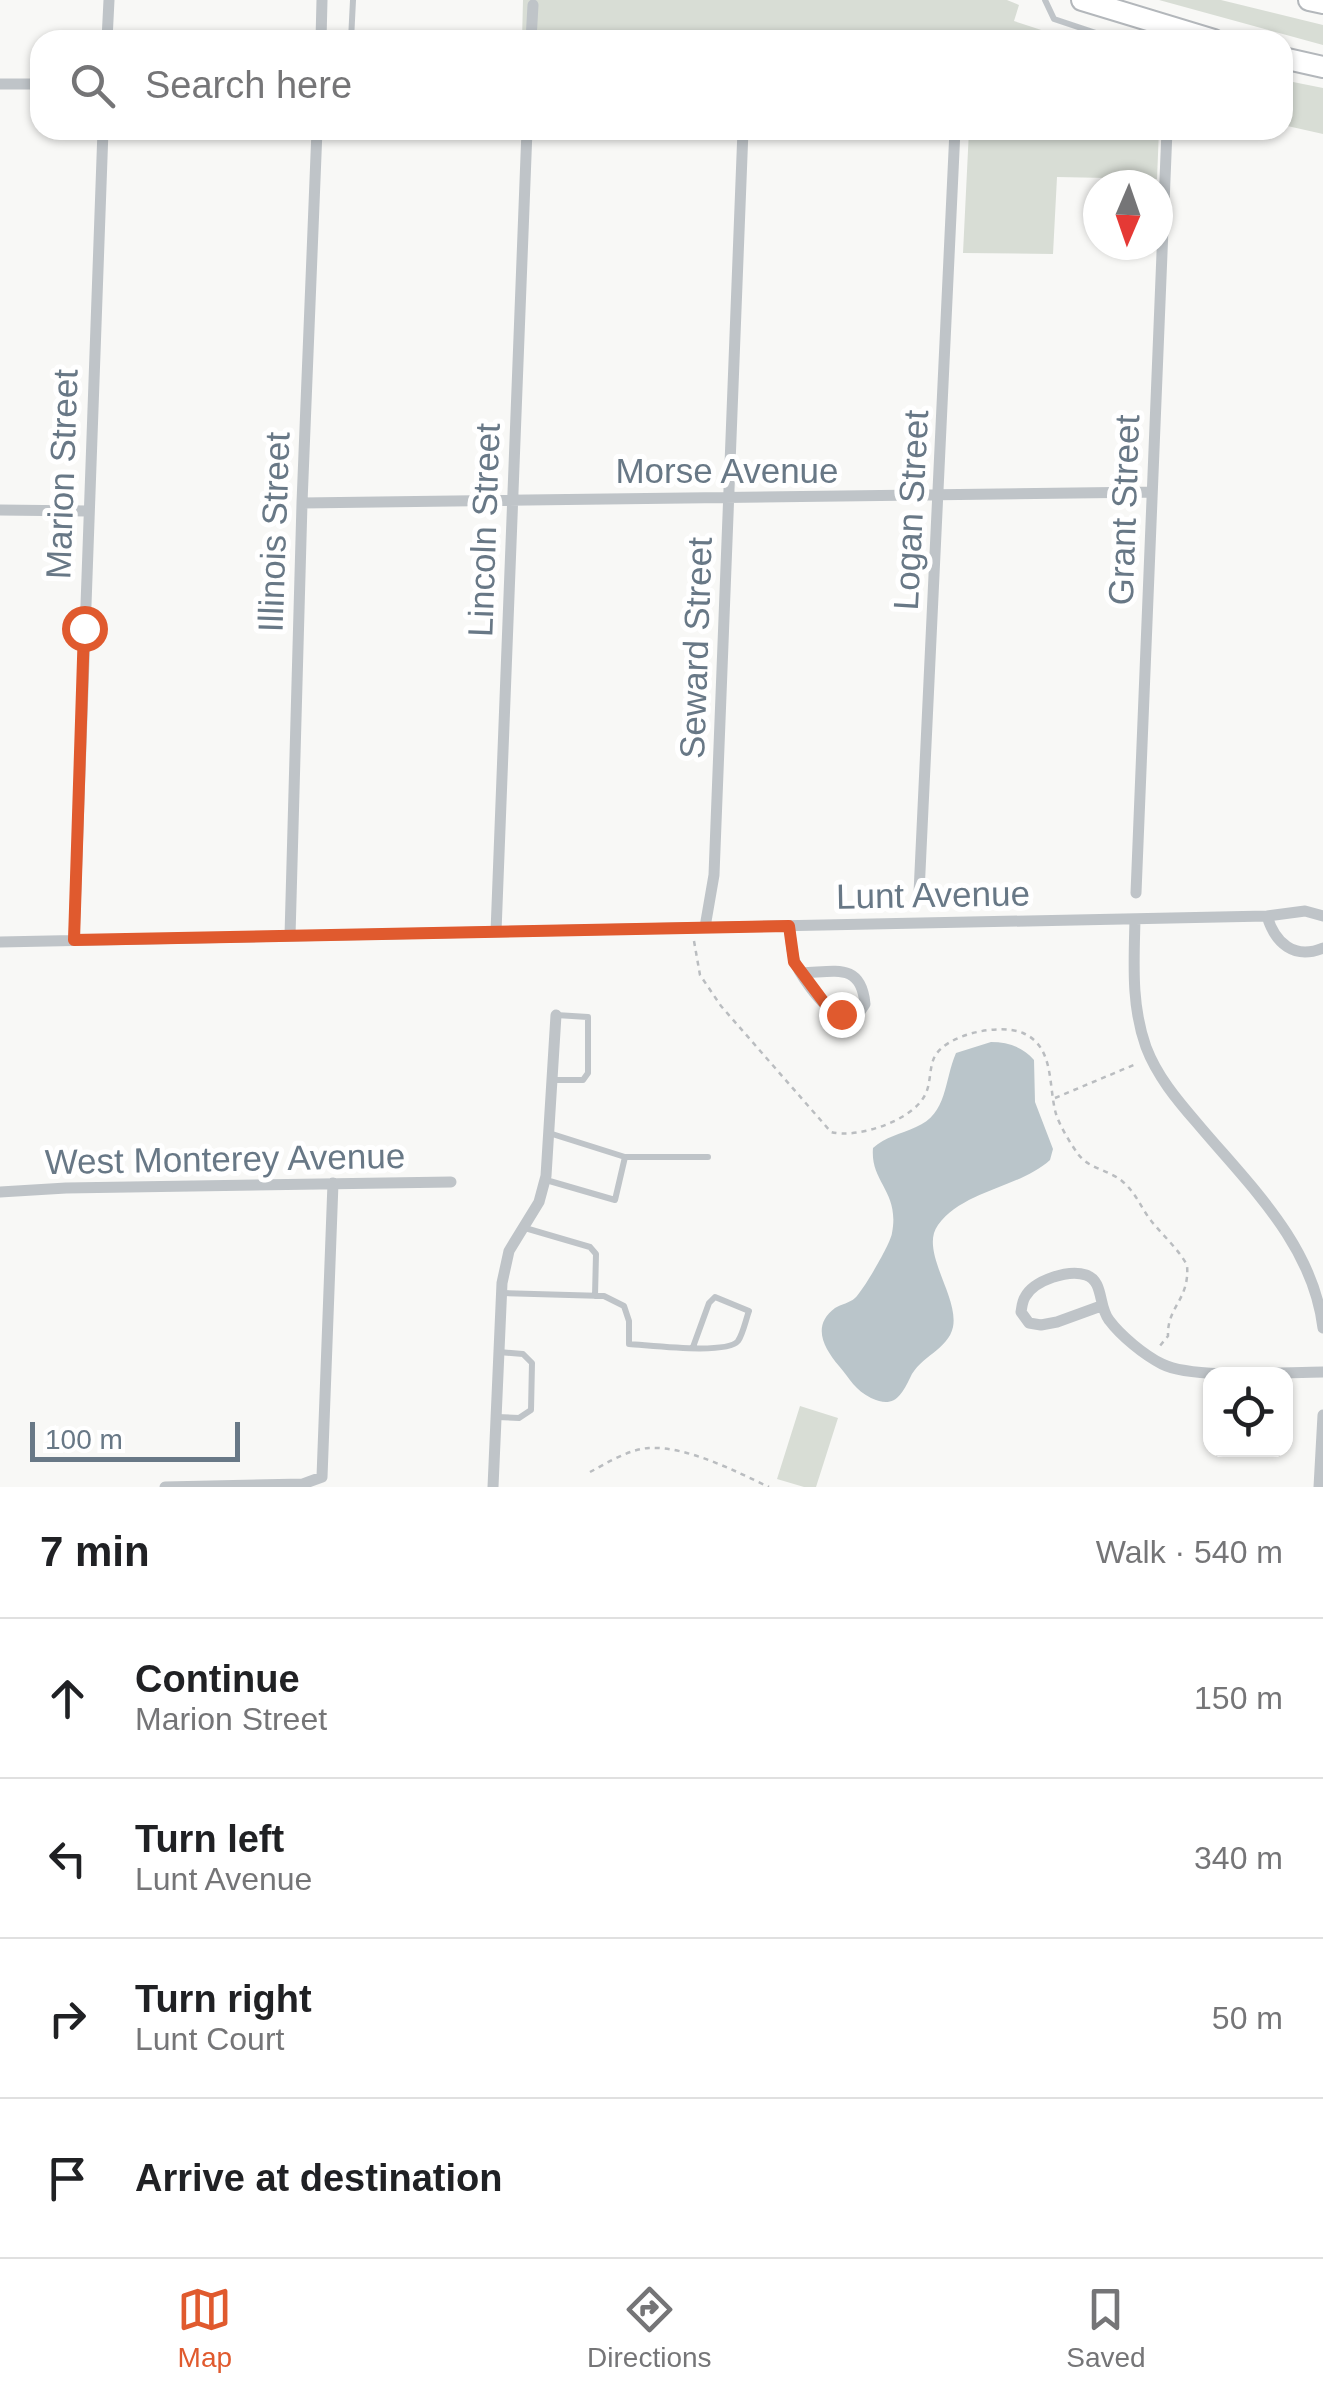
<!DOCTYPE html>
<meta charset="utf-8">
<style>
body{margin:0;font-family:Arial,sans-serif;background:#f6f6f6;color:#202124}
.controls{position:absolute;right:30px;bottom:30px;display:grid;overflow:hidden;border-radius:20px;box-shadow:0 2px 8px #0004}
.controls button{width:90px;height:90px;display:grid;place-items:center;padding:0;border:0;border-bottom:2px solid #e0e0e0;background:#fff;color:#202124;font:50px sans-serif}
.compass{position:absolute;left:1083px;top:170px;width:90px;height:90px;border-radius:50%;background:#fff;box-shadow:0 2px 8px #0004;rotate:182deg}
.scale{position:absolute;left:30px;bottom:25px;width:210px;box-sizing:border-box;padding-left:10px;border:5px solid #687886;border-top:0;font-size:28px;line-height:35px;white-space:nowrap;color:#687886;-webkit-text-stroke:8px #fff;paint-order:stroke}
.stop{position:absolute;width:30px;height:30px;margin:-22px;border:8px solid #e05a2e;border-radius:50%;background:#fff}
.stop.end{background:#e05a2e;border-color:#fff;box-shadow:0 2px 10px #0008}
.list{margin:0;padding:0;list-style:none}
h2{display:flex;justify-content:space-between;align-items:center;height:130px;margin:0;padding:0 40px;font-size:42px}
h2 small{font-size:32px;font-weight:400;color:#757577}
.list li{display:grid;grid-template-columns:65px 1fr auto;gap:30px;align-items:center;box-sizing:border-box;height:160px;padding:0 40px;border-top:2px solid #e0e0e0}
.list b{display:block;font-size:38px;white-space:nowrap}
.list p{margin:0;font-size:32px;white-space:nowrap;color:#757577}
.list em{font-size:32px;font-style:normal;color:#757577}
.icon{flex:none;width:55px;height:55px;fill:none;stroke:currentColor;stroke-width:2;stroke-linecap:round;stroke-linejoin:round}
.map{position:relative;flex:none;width:1323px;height:1487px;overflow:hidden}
.search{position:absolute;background:#fff;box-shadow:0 2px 8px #0004;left:30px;right:30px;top:30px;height:110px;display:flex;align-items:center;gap:25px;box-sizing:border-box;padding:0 35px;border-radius:30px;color:#757577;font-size:38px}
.sheet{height:770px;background:#fff}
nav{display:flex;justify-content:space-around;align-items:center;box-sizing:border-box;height:140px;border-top:2px solid #e0e0e0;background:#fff;font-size:28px;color:#757577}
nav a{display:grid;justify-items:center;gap:5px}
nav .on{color:#e05a2e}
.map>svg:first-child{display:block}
.green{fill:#d8ddd5}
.water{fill:#bac5ca}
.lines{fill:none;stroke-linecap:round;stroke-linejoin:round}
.motorway-casing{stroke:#b3b7bb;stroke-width:24}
.path{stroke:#babdc0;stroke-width:2.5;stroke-dasharray:5 5;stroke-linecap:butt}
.service{stroke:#bfc4c8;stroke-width:6}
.minor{stroke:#bfc4c8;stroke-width:11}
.motorway{stroke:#fff;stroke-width:20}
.route{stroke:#e05a2e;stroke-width:12}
.labels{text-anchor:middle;stroke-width:10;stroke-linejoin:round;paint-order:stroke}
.street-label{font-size:35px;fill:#687886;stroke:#fff}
</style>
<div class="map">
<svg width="1323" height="1487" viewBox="0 0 1323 1487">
<rect width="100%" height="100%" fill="#f8f8f6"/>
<path class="green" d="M523,0H1007L1019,5L1014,21L1072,40H522Z
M1159,0H1221L1323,25V45Z
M1283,80L1323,88V134L1283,125Z
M969,130H1159L1157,179L1057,177L1053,254L963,253Z
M800,1406L838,1418L816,1487H804L777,1479Z"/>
<path class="water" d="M991,1042C1008,1042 1023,1047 1034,1060L1035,1102L1053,1149L1050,1160C1019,1188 964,1190 938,1225C919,1251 959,1296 953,1327C948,1350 920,1356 910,1378C901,1396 894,1409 871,1398C855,1390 850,1379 839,1366C824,1348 811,1326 835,1308C841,1304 850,1303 855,1298C863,1291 891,1243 892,1233C900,1191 870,1183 873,1148C885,1137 901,1134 916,1127C948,1114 944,1080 956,1053Z"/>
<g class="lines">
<defs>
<path id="motorway" d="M1082,0L1214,40
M1309,0L1323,3
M1283,58L1323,67"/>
</defs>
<use href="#motorway" class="motorway-casing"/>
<path class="path" d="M694,941L700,975L721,1006L831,1132C857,1139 912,1121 925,1095C931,1084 929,1069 934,1058C945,1034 1000,1023 1023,1033C1055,1047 1048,1086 1056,1114C1060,1126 1070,1143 1078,1154C1089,1169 1109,1170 1122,1181C1135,1192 1140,1205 1149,1218C1161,1234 1177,1247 1187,1265C1190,1300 1167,1306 1168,1336L1159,1347
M1055,1098L1136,1064
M590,1472C607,1463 629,1449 649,1448C687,1446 735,1471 769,1487"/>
<path class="service" d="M1045,0L1054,19L1117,40
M351,40L353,0
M1154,40L1172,34
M554,1080H583L588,1073V1017L556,1015
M625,1157H708
M546,1180L615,1200L625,1157L549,1133
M525,1228L590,1247L596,1254L595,1296
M503,1293L604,1296L624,1306L629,1321V1344C649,1345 727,1355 738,1341C743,1334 746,1319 749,1311L715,1297L709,1303L693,1347
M497,1417L519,1418L531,1410L532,1363L523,1354L499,1352"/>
<path class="minor" d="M107,40L109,0
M321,40L322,0
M531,40L533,5
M0,84H40
M302,503L1152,492
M0,510L87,511
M919,893L955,130
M1136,893L1167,130
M1267,916C1275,943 1294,960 1323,948
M1135,919C1134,963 1131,1005 1146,1047C1157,1076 1177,1100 1197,1123C1249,1185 1313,1244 1323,1328
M789,926C791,936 791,949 794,959C798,973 821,1005 834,1011C843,1015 850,1013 859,1013L865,1004C861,962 835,972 802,973
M705,927L714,875L743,130
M496,932L527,130
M290,936L302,503L317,130
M74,940L103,130
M0,942L1267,916L1305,911L1323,916
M0,1192L66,1188L451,1182
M1101,1306L1057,1322L1041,1325L1029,1323L1021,1312C1022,1307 1022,1302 1025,1297C1034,1280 1069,1269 1086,1275C1104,1281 1098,1306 1109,1320C1121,1336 1144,1355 1162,1364C1194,1380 1285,1372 1323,1372
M165,1487L303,1484L322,1477L333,1183
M493,1487L502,1283L509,1251L539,1202L546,1176L556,1015
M1319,1487L1323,1415"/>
<use href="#motorway" class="motorway"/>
</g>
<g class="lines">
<path class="route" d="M84,628L74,940L789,926L794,962L829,1009L841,1014"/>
</g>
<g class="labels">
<g class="street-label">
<text x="727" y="483">Morse Avenue</text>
<text transform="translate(62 474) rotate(-88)" y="12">Marion Street</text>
<text transform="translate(911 510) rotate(-87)" y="12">Logan Street</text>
<text transform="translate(1124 510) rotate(-88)" y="12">Grant Street</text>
<text transform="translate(484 530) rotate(-88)" y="12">Lincoln Street</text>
<text transform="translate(274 532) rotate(-88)" y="12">Illinois Street</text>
<text transform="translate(696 648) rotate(-88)" y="12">Seward Street</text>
<text transform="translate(933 895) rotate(-1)" y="12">Lunt Avenue</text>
<text transform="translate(225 1159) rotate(-1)" y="12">West Monterey Avenue</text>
</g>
</g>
</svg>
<div class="controls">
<button><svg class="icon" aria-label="locate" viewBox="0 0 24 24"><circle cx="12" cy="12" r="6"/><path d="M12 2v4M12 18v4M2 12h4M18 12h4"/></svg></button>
</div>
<svg class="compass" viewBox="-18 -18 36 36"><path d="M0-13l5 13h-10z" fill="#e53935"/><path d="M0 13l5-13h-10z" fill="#757577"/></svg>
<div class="scale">100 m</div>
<div class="stop" style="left:84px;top:628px"></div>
<div class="stop end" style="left:841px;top:1014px"></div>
<div class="search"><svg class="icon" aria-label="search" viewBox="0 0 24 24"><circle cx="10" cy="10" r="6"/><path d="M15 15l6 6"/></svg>Search here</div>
</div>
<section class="sheet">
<h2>7 min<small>Walk · 540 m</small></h2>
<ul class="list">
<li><svg class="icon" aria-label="ahead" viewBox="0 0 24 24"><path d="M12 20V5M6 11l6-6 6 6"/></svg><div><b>Continue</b><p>Marion Street</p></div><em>150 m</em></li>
<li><svg class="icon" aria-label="left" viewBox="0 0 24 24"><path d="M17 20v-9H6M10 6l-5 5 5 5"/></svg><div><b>Turn left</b><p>Lunt Avenue</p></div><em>340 m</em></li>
<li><svg class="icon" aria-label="right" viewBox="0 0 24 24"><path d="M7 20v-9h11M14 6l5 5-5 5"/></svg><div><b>Turn right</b><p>Lunt Court</p></div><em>50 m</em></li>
<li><svg class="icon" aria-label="arrive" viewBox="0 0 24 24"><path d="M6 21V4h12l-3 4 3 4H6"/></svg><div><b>Arrive at destination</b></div></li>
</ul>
</section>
<nav>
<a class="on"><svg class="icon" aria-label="map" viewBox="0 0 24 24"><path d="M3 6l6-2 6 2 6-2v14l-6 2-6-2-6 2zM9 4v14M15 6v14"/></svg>Map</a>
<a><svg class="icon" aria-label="directions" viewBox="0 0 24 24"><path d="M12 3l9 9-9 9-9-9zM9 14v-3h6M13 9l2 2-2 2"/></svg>Directions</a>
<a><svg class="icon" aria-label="saved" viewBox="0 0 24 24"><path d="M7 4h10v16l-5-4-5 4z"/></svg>Saved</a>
</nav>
